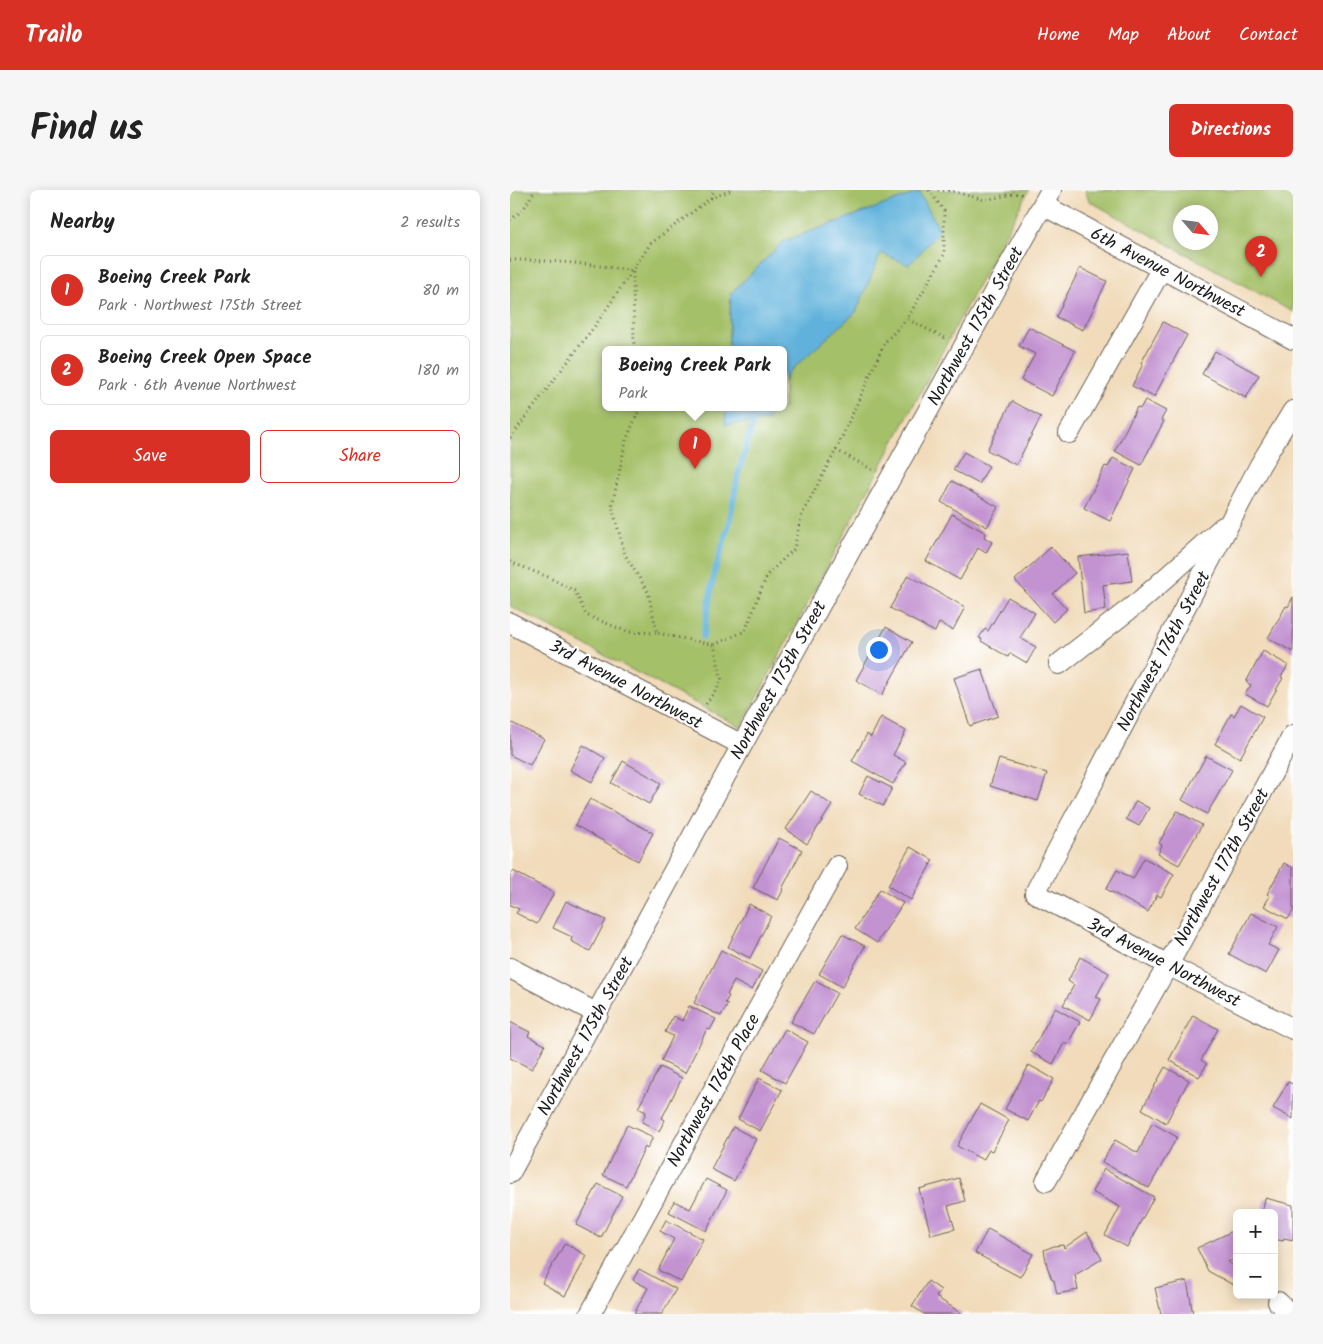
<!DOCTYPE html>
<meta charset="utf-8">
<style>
body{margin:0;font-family:Kalam,sans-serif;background:#f6f6f6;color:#222}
.controls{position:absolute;right:15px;bottom:15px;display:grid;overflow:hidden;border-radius:8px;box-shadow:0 2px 12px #0003}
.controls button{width:45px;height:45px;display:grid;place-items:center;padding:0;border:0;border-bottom:1px solid #e0e0e0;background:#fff;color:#222;font:25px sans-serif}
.compass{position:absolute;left:663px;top:15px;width:45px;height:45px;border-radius:50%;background:#fff;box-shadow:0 2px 12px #0003;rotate:118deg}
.you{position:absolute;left:368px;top:459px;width:18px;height:18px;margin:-12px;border:4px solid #fff;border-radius:50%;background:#1a73e8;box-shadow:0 0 0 8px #1a73e833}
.badge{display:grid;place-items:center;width:32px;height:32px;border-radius:50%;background:#d93025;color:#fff;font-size:16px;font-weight:700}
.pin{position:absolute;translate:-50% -41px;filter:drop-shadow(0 1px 2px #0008)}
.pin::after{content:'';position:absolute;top:26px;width:18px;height:15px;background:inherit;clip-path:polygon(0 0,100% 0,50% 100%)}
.popup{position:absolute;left:92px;top:156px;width:185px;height:65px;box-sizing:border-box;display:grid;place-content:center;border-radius:8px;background:#fff;filter:drop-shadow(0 1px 4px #0005);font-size:16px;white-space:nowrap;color:#767676}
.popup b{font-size:19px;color:#222}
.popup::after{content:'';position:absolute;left:50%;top:100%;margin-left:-10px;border:10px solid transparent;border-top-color:#fff}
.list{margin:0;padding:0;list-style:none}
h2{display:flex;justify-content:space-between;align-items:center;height:65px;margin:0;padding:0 20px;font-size:21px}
h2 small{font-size:16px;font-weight:400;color:#767676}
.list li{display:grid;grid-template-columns:32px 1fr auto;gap:15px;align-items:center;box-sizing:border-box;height:70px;margin:0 10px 10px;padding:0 10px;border:1px solid #e0e0e0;border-radius:8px}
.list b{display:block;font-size:19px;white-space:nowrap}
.list p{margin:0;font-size:16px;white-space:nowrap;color:#767676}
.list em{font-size:16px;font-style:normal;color:#767676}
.actions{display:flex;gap:10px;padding:15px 20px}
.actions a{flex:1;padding:11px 0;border:1px solid #d93025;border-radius:8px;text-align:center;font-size:18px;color:#d93025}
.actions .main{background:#d93025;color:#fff}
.map{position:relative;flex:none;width:783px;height:1124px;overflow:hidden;border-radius:8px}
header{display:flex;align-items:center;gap:30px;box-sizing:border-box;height:70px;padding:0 25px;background:#d93025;color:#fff}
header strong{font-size:24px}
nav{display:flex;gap:28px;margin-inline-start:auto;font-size:18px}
.intro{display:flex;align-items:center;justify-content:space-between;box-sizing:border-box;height:120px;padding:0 30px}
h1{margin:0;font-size:35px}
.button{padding:12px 22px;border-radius:8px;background:#d93025;color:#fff;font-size:18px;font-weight:700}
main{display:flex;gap:30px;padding:0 30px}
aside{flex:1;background:#fff;border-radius:8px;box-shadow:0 2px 12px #0003}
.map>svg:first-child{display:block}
.green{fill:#a4c067;stroke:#606e42;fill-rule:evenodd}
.water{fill:#61b2dc;stroke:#3e677c}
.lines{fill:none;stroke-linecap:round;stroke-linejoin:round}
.stream{stroke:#61b2dc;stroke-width:6}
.building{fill:#c292d1}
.minor-casing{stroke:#675f53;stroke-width:22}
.path{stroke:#675f53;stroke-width:3;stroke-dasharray:1 4;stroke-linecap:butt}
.minor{stroke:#fff;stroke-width:20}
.labels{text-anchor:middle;stroke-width:4.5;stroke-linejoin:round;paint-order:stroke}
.street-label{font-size:18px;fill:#1c1c1c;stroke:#fff}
</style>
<header>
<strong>Trailo</strong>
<nav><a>Home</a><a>Map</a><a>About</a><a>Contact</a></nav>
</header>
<div class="intro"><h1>Find us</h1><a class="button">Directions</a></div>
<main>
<aside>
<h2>Nearby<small>2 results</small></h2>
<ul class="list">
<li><span class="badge">1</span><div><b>Boeing Creek Park</b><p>Park · Northwest 175th Street</p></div><em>80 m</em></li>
<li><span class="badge">2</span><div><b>Boeing Creek Open Space</b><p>Park · 6th Avenue Northwest</p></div><em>180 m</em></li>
</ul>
<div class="actions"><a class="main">Save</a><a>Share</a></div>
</aside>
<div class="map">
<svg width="783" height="1124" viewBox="0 0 783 1124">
<rect width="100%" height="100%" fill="#fff"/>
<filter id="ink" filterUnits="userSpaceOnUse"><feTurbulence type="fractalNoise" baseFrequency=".02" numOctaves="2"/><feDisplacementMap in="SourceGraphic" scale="10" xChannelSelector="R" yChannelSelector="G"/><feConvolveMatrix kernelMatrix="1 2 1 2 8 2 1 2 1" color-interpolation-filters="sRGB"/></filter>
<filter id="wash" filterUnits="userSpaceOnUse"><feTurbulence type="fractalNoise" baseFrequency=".0096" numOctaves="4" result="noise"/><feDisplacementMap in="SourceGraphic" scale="20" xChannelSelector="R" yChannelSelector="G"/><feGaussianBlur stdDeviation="1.12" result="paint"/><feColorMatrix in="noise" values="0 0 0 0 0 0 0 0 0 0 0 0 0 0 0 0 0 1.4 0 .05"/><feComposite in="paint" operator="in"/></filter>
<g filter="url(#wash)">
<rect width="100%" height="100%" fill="#f1dbba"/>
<path class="green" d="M0,0H519L231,537L0,416ZM96,160H274V218H96Z
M575,0H783V122L579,11ZM671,22H701V52H671Z"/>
<path class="water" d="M409,2L430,40L399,75L371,63L346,122L278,183L274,192V160H218L221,103L274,51Z
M216,218H263L257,231L215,235Z"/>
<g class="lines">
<path class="stream" d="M193,447L204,384L219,334L228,285L243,233"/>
</g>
<g id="blocks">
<path class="building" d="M570,78L597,91L573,140L546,127Z
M653,132L677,145L644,207L622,196L633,174L631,173Z
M519,137L565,161L542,206L511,190L525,164L509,156Z
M705,161L749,185L736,208L692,184Z
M635,210L656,221L651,230L654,231L631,275L605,261L627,217L630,219Z
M502,211L531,227L506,275L477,260Z
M454,262L479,276L469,294L443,280Z
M603,268L625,279L600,331L574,318L595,276L598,277Z
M442,291L488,317L477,337L431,312Z
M442,324L476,343L474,347L482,352L476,363L468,358L450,390L416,371Z
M541,357L565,383L543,404L557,419L543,432L505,390Z
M618,361L622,391L593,395L596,420L574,423L568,367Z
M398,385L455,417L443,440L429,433L425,442L380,418Z
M498,407L525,423L510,448L526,457L517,473L500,463L498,467L471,451L472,449L469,448L475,439L478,441Z
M783,407V462L758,448L776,416L778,417Z
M376,437L402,452L372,505L346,490Z
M753,461L778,475L771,487L773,488L757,516L735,504L741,495L736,492Z
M472,479L488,526L460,536L444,488Z
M731,514L753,527L730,568L705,554L721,524L724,526Z
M371,527L396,541L383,565L396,572L383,594L342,571L357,544L361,547Z
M0,532L34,549L20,575L0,565Z
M73,555L95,568L82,592L60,580Z
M696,566L722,580L697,624L672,610Z
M489,569L537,583L528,611L480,596Z
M113,571L151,593L139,614L101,593Z
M358,586L382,598L373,616L349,604Z
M301,601L322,615L297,654L276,639Z
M80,609L143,643L128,671L65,635Z
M626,611L639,618L629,636L616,629Z
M667,621L692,635L669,675L648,664L652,655L649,653Z
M269,648L292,660L272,699L273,700L268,710L243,698Z
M400,657L423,670L401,710L378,696Z
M634,668L664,684L651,707L647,705L638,722L596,699L607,680L623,689Z
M774,673L783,678V721L778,729L754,716L760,706L757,704Z
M3,681L44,703L27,734L6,723L9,719L0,715V687Z
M370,699L393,713L367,753L345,739Z
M56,711L96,730L80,761L61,751L62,747L43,738Z
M239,714L261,726L240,768L218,757Z
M741,723L768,737L758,755L769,760L756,784L719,764Z
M332,744L355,756L332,797L309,784Z
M211,760L252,781L242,800L224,791L217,805L219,806L215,813L218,814L211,826L184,813Z
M570,767L599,783L586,807L591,809L580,830L553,815L564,795L558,791Z
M305,791L327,803L304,844L281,832Z
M179,816L206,829L200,840L197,839L175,883L151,871L163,846L155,842L163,826L172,831Z
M545,818L570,832L557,855L554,853L543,874L521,862Z
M683,825L708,839L691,870L697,874L689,887L659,870Z
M0,832L20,842L18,846L35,855L22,879L0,868Z
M275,839L298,852L275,893L252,880Z
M519,875L544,889L531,912L529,911L518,931L495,919Z
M150,877L172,888L152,928L155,930L149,941L132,932L136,922L128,918Z
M655,877L679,890L656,933L632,919Z
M249,888L272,900L250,941L228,929Z
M778,892L783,894V929L763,918Z
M470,914L499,930L482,961L479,960L473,970L447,956Z
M642,933L667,947L639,998L592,972L605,950L628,963Z
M117,935L143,947L137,959L135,957L116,996L93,985Z
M223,937L246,949L224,991L201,979Z
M594,979L644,1007L617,1057L595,1045L610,1017L582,1002Z
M449,988L455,1011L438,1016L445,1039L421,1045L409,999Z
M196,989L217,1000L196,1041L159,1022L164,1011L180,1019Z
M88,994L112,1006L91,1048L66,1035Z
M755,1008L783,1015V1050L774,1048L773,1051L764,1049V1023H752Z
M156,1030L193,1049L171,1092L148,1080L164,1049L150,1041Z
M478,1039L523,1064L510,1087L465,1063Z
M727,1039V1068L717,1072L727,1077V1097L698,1081L687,1058Z
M577,1042L592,1069L565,1085L568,1100L547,1104L544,1090H542L537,1076L534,1060L544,1056L553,1055L554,1058Z
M55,1053L77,1066L55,1106L32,1093Z
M129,1079L166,1099L152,1124H124L138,1098L123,1090Z
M418,1091L431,1100L426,1107L453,1124H414L402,1116Z
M677,1091L683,1124H651L645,1098Z"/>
</g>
</g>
<g filter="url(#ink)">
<use href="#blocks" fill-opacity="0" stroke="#675f53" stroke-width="1"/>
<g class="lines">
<defs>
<path id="minor" d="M533,15L783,149
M783,221L750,275L525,703L658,775L783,839
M559,243L652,78
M0,433L232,555
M549,474L630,411L713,337
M0,778L88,824
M0,983L232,555L541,0
M536,991L658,775L783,545
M768,1112L780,1124
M80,1124L327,676"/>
</defs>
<use href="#minor" class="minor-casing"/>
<path class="path" d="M419,0L434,21V65L397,129L437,149
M428,0L442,1L474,10L509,3L515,6
M201,8L204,0
M0,30L13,20L25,0
M0,70C41,70 82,74 123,81L124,160
M130,218L116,250L102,316L115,365L138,402L147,443L204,455
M0,248L87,133L141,53L201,8L222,0
M326,260L363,280
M0,372L38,387L65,401L76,425L118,442L147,443
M196,514L212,491L204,455L235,441L257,385L284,359L292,324L326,260L375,152L397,129"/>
<use href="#minor" class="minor"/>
</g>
</g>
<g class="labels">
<g class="street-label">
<text transform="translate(658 82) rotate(28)" y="6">6th Avenue Northwest</text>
<text transform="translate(465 136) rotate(-61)" y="6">Northwest 175th Street</text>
<text transform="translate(653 461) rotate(-62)" y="6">Northwest 176th Street</text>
<text transform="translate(268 490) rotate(-61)" y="6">Northwest 175th Street</text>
<text transform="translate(116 494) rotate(28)" y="6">3rd Avenue Northwest</text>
<text transform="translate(711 677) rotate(-61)" y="6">Northwest 177th Street</text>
<text transform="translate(654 772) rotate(28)" y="6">3rd Avenue Northwest</text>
<text transform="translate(75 846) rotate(-61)" y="6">Northwest 175th Street</text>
<text transform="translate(203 900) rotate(-61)" y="6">Northwest 176th Place</text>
</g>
</g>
</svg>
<div class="controls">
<button>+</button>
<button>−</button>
</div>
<svg class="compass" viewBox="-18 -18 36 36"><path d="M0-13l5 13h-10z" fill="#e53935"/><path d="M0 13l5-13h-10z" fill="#767676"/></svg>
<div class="you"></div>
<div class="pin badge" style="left:185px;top:279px">1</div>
<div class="popup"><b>Boeing Creek Park</b>Park</div>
<div class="pin badge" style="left:751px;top:87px">2</div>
</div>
</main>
